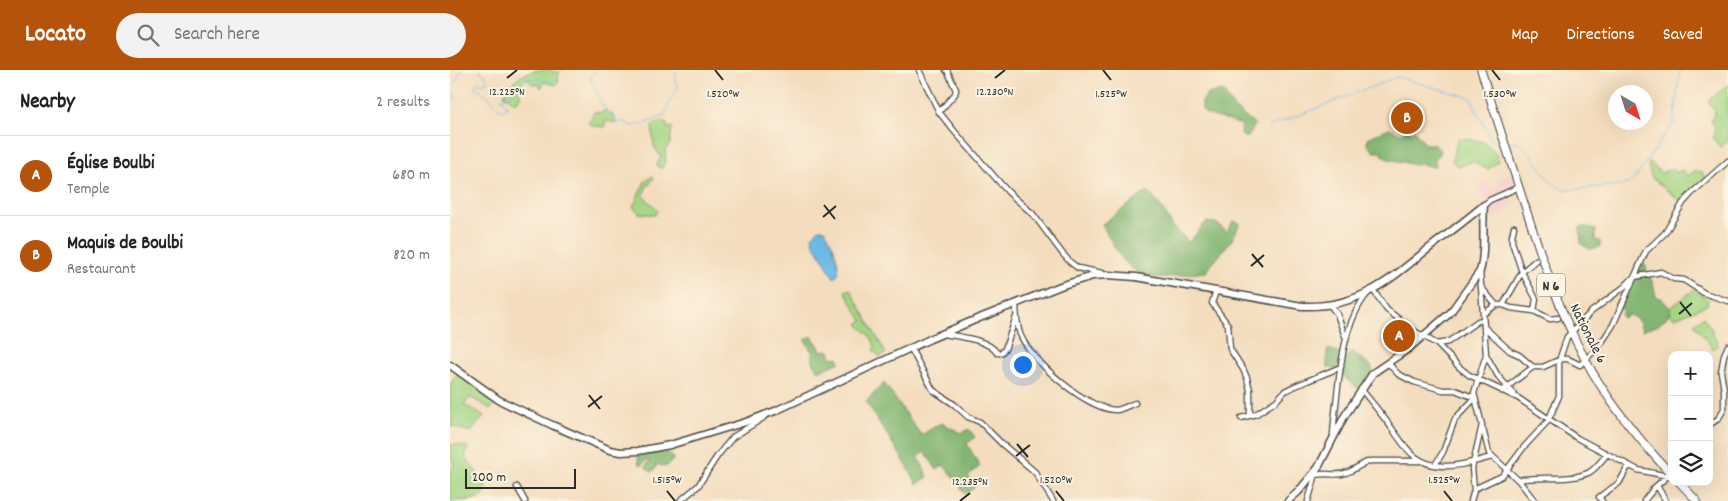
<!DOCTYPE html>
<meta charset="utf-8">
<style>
body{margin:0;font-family:Dekko,sans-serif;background:#f2f2f2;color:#222}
.controls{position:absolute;right:15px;bottom:15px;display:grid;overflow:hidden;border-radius:10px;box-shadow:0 5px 20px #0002}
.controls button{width:45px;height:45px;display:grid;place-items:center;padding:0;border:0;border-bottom:1px solid #e0e0e0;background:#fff;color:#222;font:25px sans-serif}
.compass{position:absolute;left:1158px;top:15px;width:45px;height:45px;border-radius:50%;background:#fff;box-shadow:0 5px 20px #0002;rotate:141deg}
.scale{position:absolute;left:15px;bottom:12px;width:111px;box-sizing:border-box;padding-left:5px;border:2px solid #2b2b2b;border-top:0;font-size:14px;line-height:18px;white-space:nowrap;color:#2b2b2b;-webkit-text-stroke:4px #fcf5e5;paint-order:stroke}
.you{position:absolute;left:572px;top:294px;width:18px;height:18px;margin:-12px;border:4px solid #fff;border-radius:50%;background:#1a73e8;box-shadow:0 0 0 8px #1a73e833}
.badge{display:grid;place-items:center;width:32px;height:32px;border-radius:50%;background:#b45309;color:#fff;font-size:16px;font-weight:700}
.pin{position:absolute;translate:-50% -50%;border:2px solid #fff;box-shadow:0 1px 5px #0006}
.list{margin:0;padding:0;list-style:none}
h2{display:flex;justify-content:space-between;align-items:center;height:65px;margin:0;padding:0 20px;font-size:21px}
h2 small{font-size:16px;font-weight:400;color:#767676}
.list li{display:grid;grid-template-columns:32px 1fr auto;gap:15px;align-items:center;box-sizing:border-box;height:80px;padding:0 20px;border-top:1px solid #e0e0e0}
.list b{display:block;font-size:19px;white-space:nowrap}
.list p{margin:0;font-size:16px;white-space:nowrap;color:#767676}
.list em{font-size:16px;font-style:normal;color:#767676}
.icon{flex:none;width:28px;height:28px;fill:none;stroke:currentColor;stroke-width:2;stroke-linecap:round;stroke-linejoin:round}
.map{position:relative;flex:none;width:1278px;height:431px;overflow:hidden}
header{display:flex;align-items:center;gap:30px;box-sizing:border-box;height:70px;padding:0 25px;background:#b45309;color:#fff}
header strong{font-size:24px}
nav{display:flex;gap:28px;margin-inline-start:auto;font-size:18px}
.search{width:350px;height:45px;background:#f2f2f2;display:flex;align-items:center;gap:12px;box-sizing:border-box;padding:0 18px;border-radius:28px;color:#767676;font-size:19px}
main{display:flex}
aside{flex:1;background:#fff}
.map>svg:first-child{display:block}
.built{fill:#f7d0ce}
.green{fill:#a5d584;stroke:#688058}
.forest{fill:#84b672;stroke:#58704e}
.water{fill:#6abae5;stroke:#4a7288}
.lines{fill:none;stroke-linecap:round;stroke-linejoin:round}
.stream{stroke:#6abae5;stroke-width:1}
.street-casing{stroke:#494641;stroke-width:7}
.secondary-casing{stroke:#494641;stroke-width:9}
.primary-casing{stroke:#494641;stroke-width:9}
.street{stroke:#fff;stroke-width:4.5}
.secondary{stroke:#fff;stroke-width:6}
.primary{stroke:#fff;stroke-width:7}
.ticks{fill:none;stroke:#2b2b2b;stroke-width:2}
.labels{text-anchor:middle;stroke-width:4;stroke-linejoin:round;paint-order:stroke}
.shield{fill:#fcf5e5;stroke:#6a6863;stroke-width:1}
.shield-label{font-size:14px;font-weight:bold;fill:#2b2b2b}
.street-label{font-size:15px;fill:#2b2b2b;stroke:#fcf5e5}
.ticks-label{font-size:12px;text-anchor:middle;fill:#2b2b2b;stroke:#fcf5e5;stroke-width:4;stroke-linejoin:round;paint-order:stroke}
</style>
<header>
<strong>Locato</strong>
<div class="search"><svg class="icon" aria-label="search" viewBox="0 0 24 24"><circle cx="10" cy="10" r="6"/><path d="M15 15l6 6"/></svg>Search here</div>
<nav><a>Map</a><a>Directions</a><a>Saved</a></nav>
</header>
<main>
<aside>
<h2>Nearby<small>2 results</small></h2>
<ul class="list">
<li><span class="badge">A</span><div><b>Église Boulbi</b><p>Temple</p></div><em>680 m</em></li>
<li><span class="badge">B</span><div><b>Maquis de Boulbi</b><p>Restaurant</p></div><em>820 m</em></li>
</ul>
</aside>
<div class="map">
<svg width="1278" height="431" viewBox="0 0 1278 431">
<rect width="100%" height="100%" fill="#fcf5e5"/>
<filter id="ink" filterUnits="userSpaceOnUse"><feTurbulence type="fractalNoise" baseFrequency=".02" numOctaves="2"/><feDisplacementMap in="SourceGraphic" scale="10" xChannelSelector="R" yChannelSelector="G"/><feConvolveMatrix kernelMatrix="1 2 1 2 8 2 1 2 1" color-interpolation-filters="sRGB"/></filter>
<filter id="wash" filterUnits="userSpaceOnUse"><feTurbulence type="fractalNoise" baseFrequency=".0096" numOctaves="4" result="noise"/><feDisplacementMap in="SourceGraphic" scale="20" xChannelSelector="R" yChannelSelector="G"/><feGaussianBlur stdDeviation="1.12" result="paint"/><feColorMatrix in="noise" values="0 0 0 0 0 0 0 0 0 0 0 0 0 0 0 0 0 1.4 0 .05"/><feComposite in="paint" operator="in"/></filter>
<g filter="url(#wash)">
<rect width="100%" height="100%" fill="#f4ddbe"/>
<path class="built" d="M1061,103L1068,127L1063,129L1061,137L1045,148L1034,140L1036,129L1027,119L1034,111L1041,118L1050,112V108Z"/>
<path class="green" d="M87,0H102L103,3L107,0L109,2L108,13L106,15L94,12L92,17H90L88,14H82L79,9H76L67,19L71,25L67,32H63L58,27L54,25C58,12 74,3 87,0Z
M1278,15V71L1270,77L1263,68L1265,56L1261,52L1265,41L1258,31Z
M156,40L163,45L166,53L156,51L154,57L143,56L138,53L144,42L151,43Z
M211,51L217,54V59L222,57L220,74L215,80L216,90L212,98H209L207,95L211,87L204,76L202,55Z
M1008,68C1029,71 1038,68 1049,90L1039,99L1032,97L1023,91L1008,97L1002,91Z
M1200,92L1211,103L1223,98L1226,103L1232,100L1237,106L1245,101L1253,103L1255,109L1233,133L1202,108L1198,96Z
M203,106L204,107L199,115H197L193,126L208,140L205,145L189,143L183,137L195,111Z
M400,219L434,280L436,283L431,286H429L423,280L425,277C421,262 414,263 408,254L412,251L395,221Z
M1245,219L1258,230L1257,235L1225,248L1219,244L1220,238Z
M1253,247L1263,261L1261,263L1267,271L1268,276L1263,279L1244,254Z
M9,304L49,331L41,339L20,327L14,335L34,346L21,362L0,356L2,349L0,347V313Z
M3,374L18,377L15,386L36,416C36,417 34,424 34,425C29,431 8,431 0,431V401L4,396L0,383V376Z"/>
<path class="forest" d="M773,21L785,39L805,55L798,67H794L790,64L792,55L756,44L752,40V32L757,24Z
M939,58L951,64L958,59L961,63L964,60L975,74H983L990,80V84L984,89L986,94L984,97L972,94H961L935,88L931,82H924L917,74L918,68Z
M698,121L711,137L722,155L739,172L756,152L766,153L777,162L783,151L790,153L783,168L756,202C740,203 715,209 701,207C676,204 662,173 652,154Z
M1130,157H1137L1146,159L1145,170L1150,171V177L1140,179L1131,174Z
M1193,193L1196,196L1197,204C1205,211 1203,220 1207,228H1211L1220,238C1218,253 1204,257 1192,260C1190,252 1187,247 1178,245L1173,248L1171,245L1173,240L1165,235L1168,231H1172Z
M362,266L372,281L377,280L381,282L380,285L383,288L388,287L390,292L372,300H367L361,287L363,284L355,270Z
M877,280H883L895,288L902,281L921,296L923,303L910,320L896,309L888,300L877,297Z
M434,313L471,365L491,353L512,363L519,359L525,367L517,374L530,396L518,406L525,417L515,424L504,407L493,395L487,400L475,382L468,387L478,407L467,414L456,394L416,332Z
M215,380L223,387V390L216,397L206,394V398L202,402L196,398V396L197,393H201L200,391L195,390L192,395L189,394L188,388L191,383L195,385Z"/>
<path class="water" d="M369,159H374C382,170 390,192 388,205L384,208L363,172L362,166Z"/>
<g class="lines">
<path class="stream" d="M30,0L37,8L36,13H28L25,15V17L38,26L48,38L52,40L56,38L57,35L52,30V28L58,27L76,9H88L98,14L107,8L112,0
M145,0L140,9L141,12C148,18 148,30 154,38C159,44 165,44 166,53L174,51L181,56L199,52L214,46L221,29L228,18L225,10L227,0
M0,17L6,12L11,0
M0,23H3L6,27L4,30L0,33
M818,57L947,7L1021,28L1041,70L1045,72H1050
M1057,71C1086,69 1088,115 1117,120L1178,114L1185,108L1224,52L1230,0"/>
</g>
</g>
<g filter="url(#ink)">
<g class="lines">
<defs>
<path id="street" d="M469,0L489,42L505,62L558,122L583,144L612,183L620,192L628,198L652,203
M489,42L505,24L506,20L497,0H496
M1034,135L1040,130L1069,117
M1064,157L1062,166V172L1072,202L1086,229L1084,241
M1031,217L1046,235H1053L1061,238L1084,241L1100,249L1108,248
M923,220L937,240L966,262L987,274L1009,297L1019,305L1068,328L1127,368L1188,400L1218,406
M766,221L762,233L778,255L780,279L793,299L797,308L800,320V345
M566,233C566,244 567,254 570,264C581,291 638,341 667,340C673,339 679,335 685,333
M880,235L887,244L895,266
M1053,235L1072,202L1086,190
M1033,244L1046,235
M1034,257L1060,281L1069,285L1083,297
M494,264C509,267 538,269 547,283H551L555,279L566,247
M987,274L998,272L1028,251L1033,250
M461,279L483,320L505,335L518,347L530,352L552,374L585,402L603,431
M1036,285L1048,306L1064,324
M938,293L948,304L964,312L993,320H1005L1025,328L1005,349L993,382L985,395
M911,319C920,330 929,341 938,353C954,374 962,395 993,396C1009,397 1026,391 1042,387
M1052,321L1083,297H1093L1111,289H1118L1130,295L1150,275L1163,255L1196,181L1215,163L1233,133L1243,122L1278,91
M791,348L806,344L826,331L835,321L845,316L891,297
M1259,355L1268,349L1274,339V320L1271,302L1274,285L1278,276
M1033,359L1039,383L1068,410L1085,431
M883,365L884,352C889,312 891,254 918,223
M863,406C874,401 885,407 895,403C904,401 911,393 921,391H969
M1068,410C1091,405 1116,412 1138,403C1145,400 1152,390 1157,384
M1207,416L1216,431
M67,417L75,431
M1024,419L1052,406L1074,377L1098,351L1109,326V291L1117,267L1141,242L1174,217L1184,207L1211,202L1224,209L1234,210L1254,223L1278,231
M230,431L248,416L268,385L283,367L313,348
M858,431L866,404
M1021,431L1024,420L1022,398L1032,355L1024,323L1036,285L1030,202
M1152,431L1149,427L1169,413L1179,395
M1194,431L1205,417L1219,405"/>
<path id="secondary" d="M0,295L49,330L102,355L160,380L171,382L188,381L220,375L296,352L325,341L480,269L527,249L613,215L643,206L658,205L686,207L852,236C905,238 934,215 973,183C993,167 1014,152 1034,135
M838,431L848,422L868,398L894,347L923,303L958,279L1000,243L1030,201C1036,182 1032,155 1034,135"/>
<path id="primary" d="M1031,0C1045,43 1059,87 1073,130C1091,185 1108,239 1135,289C1158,332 1189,370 1222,405
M1229,412L1247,431"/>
</defs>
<use href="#street" class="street-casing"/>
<use href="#secondary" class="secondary-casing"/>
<use href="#primary" class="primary-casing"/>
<use href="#street" class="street"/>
<use href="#secondary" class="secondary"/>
<use href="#primary" class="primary"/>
</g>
</g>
<path class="ticks" d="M265,0L273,10M653,0L661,10M1042,0L1050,10M57,8L67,0M545,8L555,0M374,135L385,149M373,147L386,136M802,184L813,197M801,196L814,185M1230,232L1241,246M1229,244L1242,233M139,325L150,339M138,337L152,326M567,374L578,387M566,386L580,375M217,421L225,431M606,421L614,431M994,421L1002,431M510,431L520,423"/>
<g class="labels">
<rect class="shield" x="1087" y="203.5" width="28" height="23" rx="4"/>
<g class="shield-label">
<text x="1101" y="220">N 6</text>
</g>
<g class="street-label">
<text transform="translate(1139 263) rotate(63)" y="5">Nationale 6</text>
</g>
</g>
<g class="ticks-label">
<text x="545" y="25">12.230°N</text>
<text x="57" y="25">12.225°N</text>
<text x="273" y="27">1.520°W</text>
<text x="661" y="27">1.525°W</text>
<text x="1050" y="27">1.530°W</text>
<text x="217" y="413">1.515°W</text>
<text x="606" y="413">1.520°W</text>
<text x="994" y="413">1.525°W</text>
<text x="520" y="415">12.235°N</text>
</g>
</svg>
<div class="controls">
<button>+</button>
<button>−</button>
<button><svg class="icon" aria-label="layers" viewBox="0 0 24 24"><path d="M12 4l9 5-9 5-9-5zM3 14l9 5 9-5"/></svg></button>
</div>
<svg class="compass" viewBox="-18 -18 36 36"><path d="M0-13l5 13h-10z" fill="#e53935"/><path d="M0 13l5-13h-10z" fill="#767676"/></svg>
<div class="scale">200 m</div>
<div class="you"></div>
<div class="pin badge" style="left:949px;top:266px">A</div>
<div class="pin badge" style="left:957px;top:48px">B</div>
</div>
</main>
